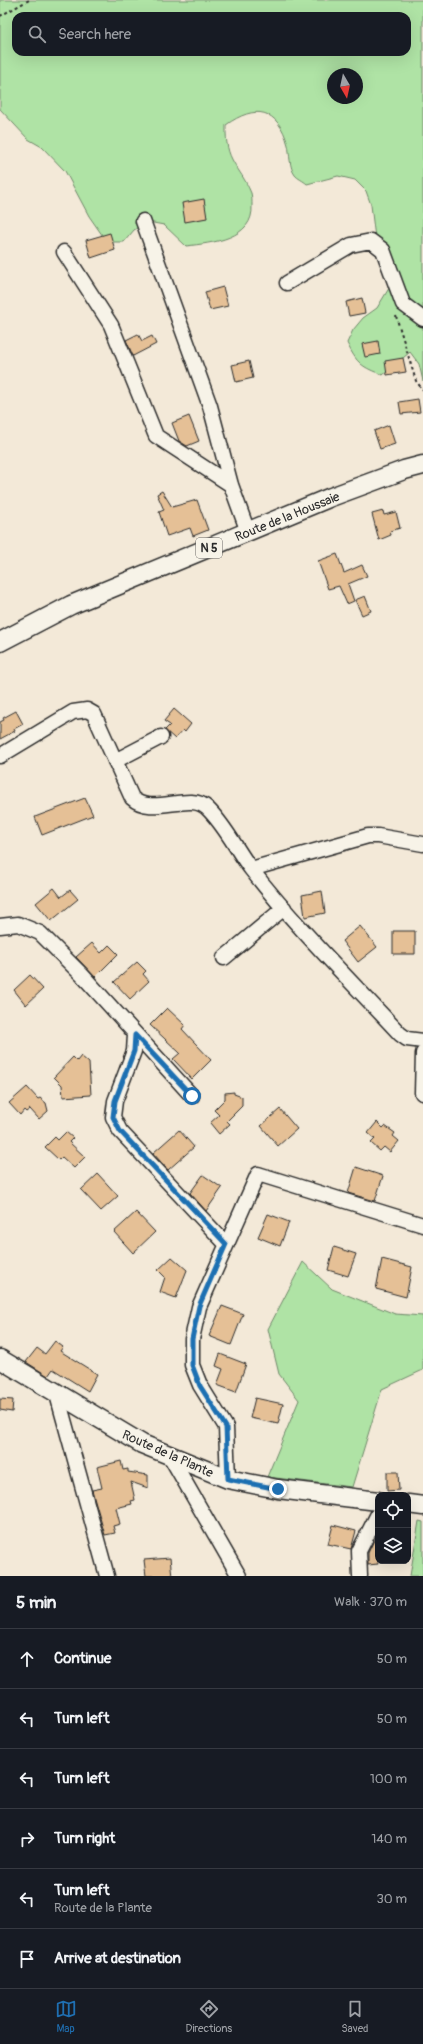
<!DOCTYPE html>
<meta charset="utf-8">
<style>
body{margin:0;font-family:Pangolin,sans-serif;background:#20242c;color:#f1f3f6}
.controls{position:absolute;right:12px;bottom:12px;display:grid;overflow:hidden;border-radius:8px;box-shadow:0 4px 16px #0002}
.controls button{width:36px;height:36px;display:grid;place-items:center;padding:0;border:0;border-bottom:1px solid #363941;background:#171b24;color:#f1f3f6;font:20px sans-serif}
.compass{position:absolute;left:327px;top:68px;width:36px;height:36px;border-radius:50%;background:#171b24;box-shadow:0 4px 16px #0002;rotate:171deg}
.stop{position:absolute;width:12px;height:12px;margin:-9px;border:3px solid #1f6fb2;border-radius:50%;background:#fff}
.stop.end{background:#1f6fb2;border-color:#fff;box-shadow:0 1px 4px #0008}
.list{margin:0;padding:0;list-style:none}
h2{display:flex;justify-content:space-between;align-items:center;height:52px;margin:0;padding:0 16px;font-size:17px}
h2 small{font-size:13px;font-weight:400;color:#9ea1a6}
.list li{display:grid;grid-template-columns:26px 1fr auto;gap:12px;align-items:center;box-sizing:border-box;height:60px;padding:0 16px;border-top:1px solid #363941}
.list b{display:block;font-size:15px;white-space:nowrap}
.list p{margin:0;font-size:13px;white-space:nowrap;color:#9ea1a6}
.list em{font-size:13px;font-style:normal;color:#9ea1a6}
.icon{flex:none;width:22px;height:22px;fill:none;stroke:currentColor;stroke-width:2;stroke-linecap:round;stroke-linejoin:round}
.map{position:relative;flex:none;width:423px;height:1576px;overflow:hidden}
.search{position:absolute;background:#171b24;box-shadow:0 4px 16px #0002;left:12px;right:12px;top:12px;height:44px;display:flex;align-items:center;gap:10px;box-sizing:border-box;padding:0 14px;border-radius:12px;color:#9ea1a6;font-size:15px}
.sheet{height:412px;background:#171b24}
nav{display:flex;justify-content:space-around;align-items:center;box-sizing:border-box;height:56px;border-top:1px solid #363941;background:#171b24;font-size:11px;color:#9ea1a6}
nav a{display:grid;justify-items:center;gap:2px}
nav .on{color:#1f6fb2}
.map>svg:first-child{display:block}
.green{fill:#afe3a5;stroke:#6d8768;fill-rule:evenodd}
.building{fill:#e5c096;stroke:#2b2b2b}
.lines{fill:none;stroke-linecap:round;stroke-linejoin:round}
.minor-casing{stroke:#2b2b2b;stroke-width:17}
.major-casing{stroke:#2b2b2b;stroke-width:21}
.path{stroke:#2b2b2b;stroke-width:2;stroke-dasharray:3 3;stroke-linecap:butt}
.minor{stroke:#f7f3e8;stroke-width:14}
.major{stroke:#f7f3e8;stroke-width:18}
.route{stroke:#1f6fb2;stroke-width:5}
.labels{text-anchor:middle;stroke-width:4;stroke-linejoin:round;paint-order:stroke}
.shield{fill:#f7f3e8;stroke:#686764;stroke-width:1}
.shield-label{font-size:12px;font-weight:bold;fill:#2b2b2b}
.street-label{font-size:13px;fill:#2b2b2b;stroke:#f7f3e8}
</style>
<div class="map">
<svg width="423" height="1576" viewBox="0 0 423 1576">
<rect width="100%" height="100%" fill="#f3e9d8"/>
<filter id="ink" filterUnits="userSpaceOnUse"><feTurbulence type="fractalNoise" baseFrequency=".025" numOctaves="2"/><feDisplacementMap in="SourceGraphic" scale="8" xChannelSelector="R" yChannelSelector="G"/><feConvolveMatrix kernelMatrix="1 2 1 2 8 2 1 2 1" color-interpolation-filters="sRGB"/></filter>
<g filter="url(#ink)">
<path class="green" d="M0,0H423V381L419,364L410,352L383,375C362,367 357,364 347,343L353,330L363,318L377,308L391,285L375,238L371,205L366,191L355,180L338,176L307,184C304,181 297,178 295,175C289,167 290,154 288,145C278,108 255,104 226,125C225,163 239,164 251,193C252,197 252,201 252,206C254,239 212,243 186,246L164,225L148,222L134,230L124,242H107L89,216L65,171L42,147L28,139L0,109ZM16,16H407V52H16ZM333,74H357V98H333Z
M303,1262L332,1289L395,1314L423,1316V1370L382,1389L352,1487L267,1477L299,1400L279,1374L268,1329Z
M419,1521L423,1522V1576H410Z"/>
<path class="building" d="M204,199L207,218L185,222L182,203Z
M110,233L115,250L91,258L86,240Z
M223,287L228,306L210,310L205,292Z
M362,298L365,313L349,316L346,302Z
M138,334L142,341L152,336L156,344L133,356L126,340Z
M378,341L380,354L365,357L362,344Z
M403,358L406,372L387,375L385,361Z
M249,361L253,378L236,382L232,365Z
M418,399L420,412L401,414L399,402Z
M189,416L199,441L187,446L179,441L172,423Z
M389,425L395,444L380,449L374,431Z
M162,491L172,507L197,500L208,530L193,536L190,528L167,536L159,512L164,510L157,494Z
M383,511L384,515L396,512L400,528L390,531L391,535L379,540L372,514Z
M337,554L344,573L362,565L367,576L348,584L354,601L347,604L339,586L328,589L318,561Z
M365,596L371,611L362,615L355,600Z
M174,709L191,724L185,732L183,730L175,739L165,730L170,725L164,721Z
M16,711L23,724L14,729L15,731L0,739V722L4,720L3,718Z
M85,798L93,815L42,835L35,817Z
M54,888L61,897L70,890L78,899L51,921L36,903Z
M322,891L325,913L305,917L302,895Z
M360,926L377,947L358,962L342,941Z
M393,931H415V954H393Z
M92,943L101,953L109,945L118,954L95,977L76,957Z
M137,962L146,971L143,974L149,981L130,999L114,982Z
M30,975L43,989L26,1005L14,990Z
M167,1008L185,1025L182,1029L211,1060L192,1079L173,1059L180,1053L150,1025Z
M81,1056L89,1063L91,1095L63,1097L62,1085L54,1077L73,1057L77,1061Z
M27,1087L38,1099L40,1098L46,1103L48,1111L39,1119L30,1109L26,1112L24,1110L20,1115L9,1103Z
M234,1092V1094L242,1097V1106L227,1121L230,1124L219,1134L210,1123L219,1115L214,1110L225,1099V1093Z
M280,1109L297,1129L278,1146L261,1126Z
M377,1122L383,1128L385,1126L395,1133L393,1136L399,1141L390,1152L384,1147L380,1151L371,1143L375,1139L368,1133Z
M179,1130L194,1147L168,1170L153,1153Z
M66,1132L73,1138L69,1142L85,1157L74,1168L62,1157L59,1160L45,1147L55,1137L58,1140Z
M356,1167L383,1176L375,1201L348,1193Z
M98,1174L118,1196L101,1211L81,1190Z
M203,1175L222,1188L206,1211L190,1193Z
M136,1212L155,1232L133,1253L114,1232Z
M268,1214L289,1222L280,1246L258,1237Z
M334,1247L356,1254L348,1276L328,1270Z
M172,1257L187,1270L176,1298L160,1292L165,1277L158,1270Z
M382,1259L412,1267L406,1297L376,1289Z
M222,1306L243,1314L231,1345L209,1336Z
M55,1341L63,1347L60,1351L97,1374L88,1391L53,1369L48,1376L26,1362L37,1348L45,1354Z
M220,1354L246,1364L236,1392L217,1385L223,1369L216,1366Z
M255,1398L283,1404L278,1424L250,1418Z
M0,1399L13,1400L12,1412L0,1410Z
M121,1461L123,1470L128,1469V1472L148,1475V1488L131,1482L135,1500L131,1501L132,1504L116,1508L120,1524L113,1526L115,1533L105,1535L92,1490L102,1488L97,1467Z
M387,1472H398L399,1490L387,1491Z
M333,1525L356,1531L351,1549L328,1544Z
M374,1540H378V1564L368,1565V1553Z
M170,1558L172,1576H146L144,1560Z"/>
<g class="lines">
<defs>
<path id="minor" d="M143,221L210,406L231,485L248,532
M64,252L111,325L156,436L231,485
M287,283L351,245L371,241L383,250L403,304L423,319
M0,756L73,712L87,710L94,714L132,798C152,817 190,791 207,808C225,825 236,849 251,869C295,926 351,981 400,1034L407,1039L423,1041
M115,761L161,737
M251,869L368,836H378L423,844
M0,926L18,924L40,933L82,975L192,1096
M224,958L284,908
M135,1035L134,1051L115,1101L113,1117L120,1131L226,1244
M422,1093L423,1053
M56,1391L107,1576
M170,1456L239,1576
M228,1479L226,1427L200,1385L192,1365V1339L199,1307L258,1174L423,1225
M360,1576L359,1551L378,1514"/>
<path id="major" d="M0,642L71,605L331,497L404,470L423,465
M0,1359L142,1444L228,1479L278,1489L378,1501
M408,1504L423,1506"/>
</defs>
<use href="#minor" class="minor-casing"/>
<use href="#major" class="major-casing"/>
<path class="path" d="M0,16L29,0
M396,316L416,381L423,390"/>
<use href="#minor" class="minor"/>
<use href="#major" class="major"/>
</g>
</g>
<g class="lines" filter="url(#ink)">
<path class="route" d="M192,1096L135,1035L134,1051L115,1101L113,1117L120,1131L226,1244L199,1306L192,1339V1365L200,1386L226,1427L228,1479L278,1489"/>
</g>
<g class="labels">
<rect class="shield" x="196" y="538" width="26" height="20" rx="3"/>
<g class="shield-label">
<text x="209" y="552">N 5</text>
</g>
<g class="street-label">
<text transform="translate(287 516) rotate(-22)" y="5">Route de la Houssaie</text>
<text transform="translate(168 1453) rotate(24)" y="5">Route de la Plante</text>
</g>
</g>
</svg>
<div class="controls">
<button><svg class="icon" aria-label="locate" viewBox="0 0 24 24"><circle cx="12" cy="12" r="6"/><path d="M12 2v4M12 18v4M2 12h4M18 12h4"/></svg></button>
<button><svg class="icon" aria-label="layers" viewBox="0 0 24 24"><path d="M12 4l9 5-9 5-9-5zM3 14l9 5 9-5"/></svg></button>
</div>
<svg class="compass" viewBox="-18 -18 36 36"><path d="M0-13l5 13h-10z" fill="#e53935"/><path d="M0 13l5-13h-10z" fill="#9ea1a6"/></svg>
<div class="stop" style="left:192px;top:1096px"></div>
<div class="stop end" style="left:278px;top:1489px"></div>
<div class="search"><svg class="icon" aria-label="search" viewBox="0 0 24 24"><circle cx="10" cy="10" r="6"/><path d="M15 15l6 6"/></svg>Search here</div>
</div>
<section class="sheet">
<h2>5 min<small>Walk · 370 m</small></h2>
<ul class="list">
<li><svg class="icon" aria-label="ahead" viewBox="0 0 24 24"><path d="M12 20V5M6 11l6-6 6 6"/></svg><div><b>Continue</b></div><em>50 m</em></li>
<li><svg class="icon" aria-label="left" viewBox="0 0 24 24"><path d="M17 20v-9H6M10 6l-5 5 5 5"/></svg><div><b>Turn left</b></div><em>50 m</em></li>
<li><svg class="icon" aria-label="left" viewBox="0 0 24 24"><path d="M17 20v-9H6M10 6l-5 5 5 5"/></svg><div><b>Turn left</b></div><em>100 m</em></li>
<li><svg class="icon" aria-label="right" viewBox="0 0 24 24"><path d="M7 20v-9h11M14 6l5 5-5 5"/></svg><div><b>Turn right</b></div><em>140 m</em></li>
<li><svg class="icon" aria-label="left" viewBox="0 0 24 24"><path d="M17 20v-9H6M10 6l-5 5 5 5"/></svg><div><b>Turn left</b><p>Route de la Plante</p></div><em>30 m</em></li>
<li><svg class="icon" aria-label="arrive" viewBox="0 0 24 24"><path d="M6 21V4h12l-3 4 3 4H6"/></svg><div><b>Arrive at destination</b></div></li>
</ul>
</section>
<nav>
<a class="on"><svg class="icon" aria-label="map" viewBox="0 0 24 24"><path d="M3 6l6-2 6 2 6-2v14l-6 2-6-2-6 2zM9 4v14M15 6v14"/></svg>Map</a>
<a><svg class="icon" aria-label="directions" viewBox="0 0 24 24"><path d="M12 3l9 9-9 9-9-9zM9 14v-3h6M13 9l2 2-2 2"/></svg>Directions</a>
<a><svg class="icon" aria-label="saved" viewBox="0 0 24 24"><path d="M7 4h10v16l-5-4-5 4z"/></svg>Saved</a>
</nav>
